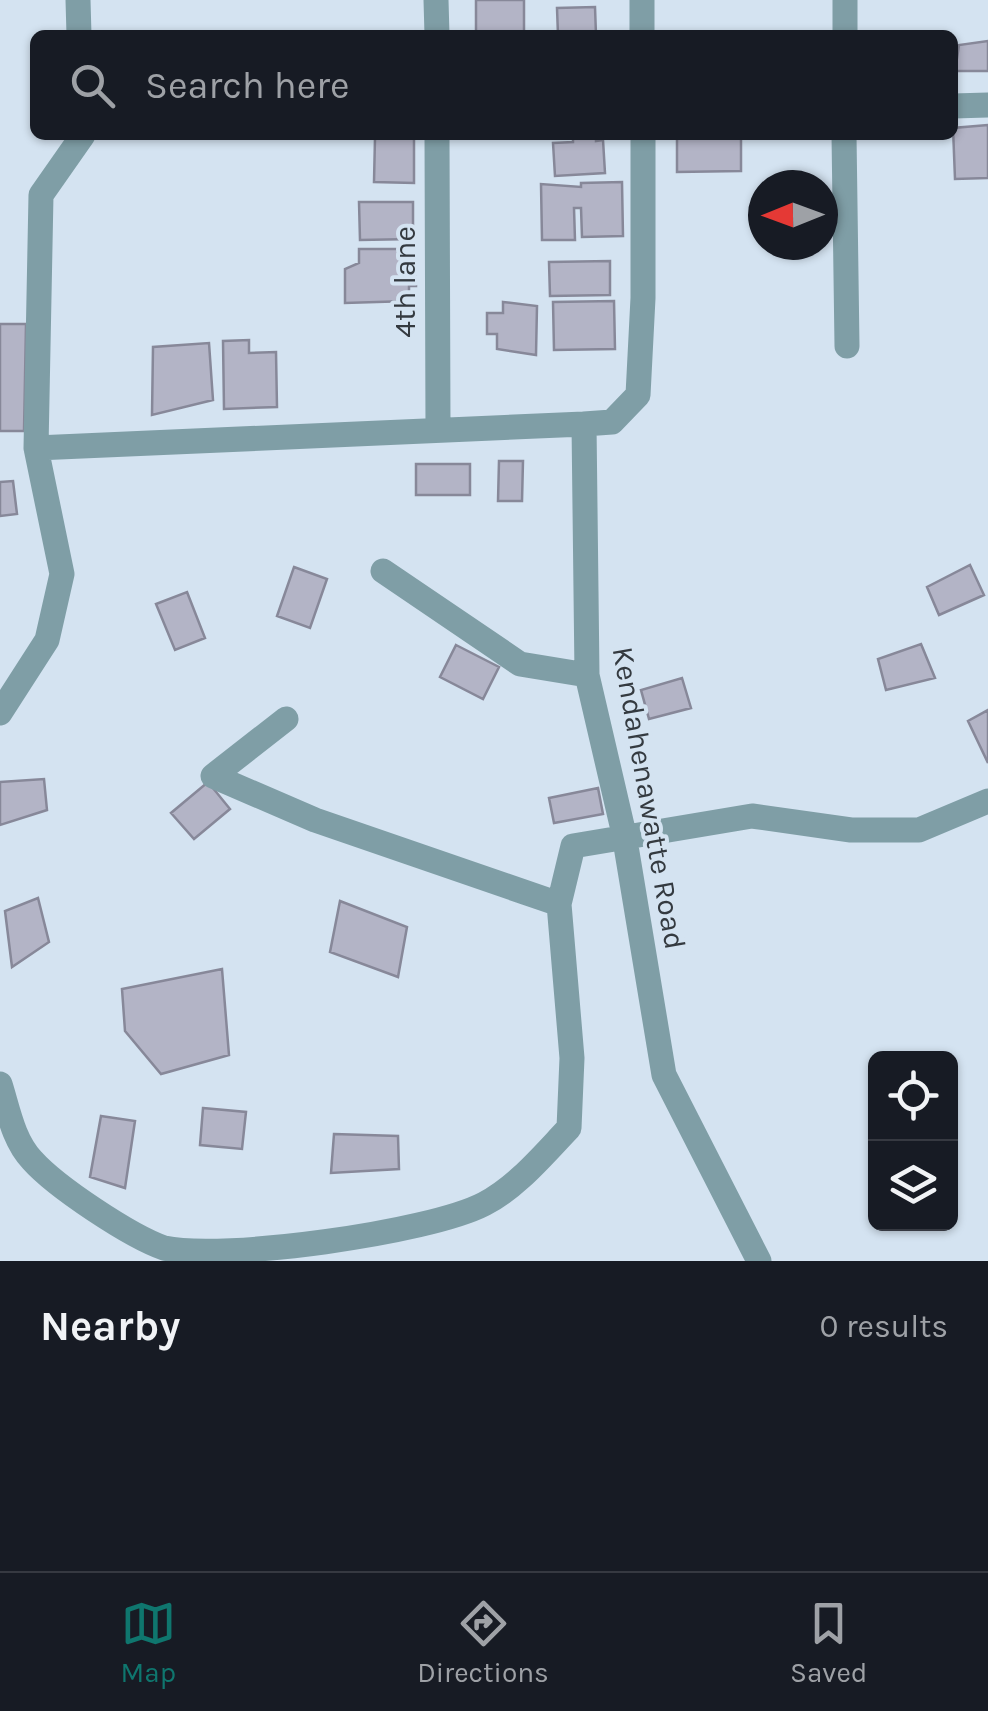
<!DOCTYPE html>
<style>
body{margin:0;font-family:Karla,sans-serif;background:#242831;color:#f1f3f6}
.controls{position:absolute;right:30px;bottom:30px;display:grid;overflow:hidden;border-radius:15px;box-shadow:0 2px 8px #0004}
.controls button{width:90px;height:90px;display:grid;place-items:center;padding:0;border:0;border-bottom:2px solid #363941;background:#171b24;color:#f1f3f6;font:50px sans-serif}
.compass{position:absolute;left:748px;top:170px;width:90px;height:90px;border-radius:50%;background:#171b24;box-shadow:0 2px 8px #0004;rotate:269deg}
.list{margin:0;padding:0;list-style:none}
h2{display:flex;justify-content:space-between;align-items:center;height:130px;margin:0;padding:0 40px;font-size:42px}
h2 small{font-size:32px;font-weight:400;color:#9ea1a6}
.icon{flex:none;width:55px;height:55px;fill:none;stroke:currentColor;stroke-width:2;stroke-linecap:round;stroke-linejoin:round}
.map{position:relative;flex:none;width:988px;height:1261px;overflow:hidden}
.search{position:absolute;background:#171b24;box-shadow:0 2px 8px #0004;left:30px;right:30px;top:30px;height:110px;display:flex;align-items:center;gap:25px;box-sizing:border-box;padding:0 35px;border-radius:15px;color:#9ea1a6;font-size:38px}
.sheet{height:310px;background:#171b24}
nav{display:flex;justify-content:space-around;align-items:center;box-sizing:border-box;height:140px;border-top:2px solid #363941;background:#171b24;font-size:28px;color:#9ea1a6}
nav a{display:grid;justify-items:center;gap:5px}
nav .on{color:#0f766e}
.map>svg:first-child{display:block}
.building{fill:#b3b4c6;stroke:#878899;stroke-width:2.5}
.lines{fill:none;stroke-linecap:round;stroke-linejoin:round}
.minor{stroke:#7f9ea6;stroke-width:25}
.labels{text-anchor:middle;stroke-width:8;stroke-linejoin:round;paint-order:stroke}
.street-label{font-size:30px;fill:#343a40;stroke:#d4e3f1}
</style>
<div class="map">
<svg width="988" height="1261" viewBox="0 0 988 1261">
<rect width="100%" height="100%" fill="#d4e3f1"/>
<path class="building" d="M476,0H524V35H476Z
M595,7L596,35H558L557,8Z
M988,41V71H955L959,45Z
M988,125V178L955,179L953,128Z
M573,135H596V141L603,140L605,173L555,176L553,143L573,142Z
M677,135H741V171L677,172Z
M375,138H414V183L374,182Z
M622,182L623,236L582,237L581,208H574L575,240H542L541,184L581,187V183Z
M359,202H413V239L360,240Z
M359,249H403L404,258H415L416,286H409V301L345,303V269L359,263Z
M610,261V295L550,296L549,262Z
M614,301L615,349L554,350L553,302Z
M503,302L537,306L536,355L497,349V334H487V313H503Z
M0,324H26L24,431H0Z
M249,340V353L276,352L277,407L224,409L223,341Z
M209,343L213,400L152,415L153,347Z
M499,461H523L522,501H498Z
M416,464H470V495H416Z
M13,481L17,514L0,516V482Z
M970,565L984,595L939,615L927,587Z
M294,567L327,579L310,628L277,616Z
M187,592L205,638L175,650L156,604Z
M921,644L935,678L886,690L878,659Z
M456,645L499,667L483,699L440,677Z
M682,678L691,708L649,719L641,690Z
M988,710V763L968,721Z
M44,779L47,810L0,825V782Z
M208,782L230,809L194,839L171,813Z
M598,788L603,814L554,823L549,798Z
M38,898L49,942L12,967L5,911Z
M340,901L407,927L398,977L330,952Z
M222,969L229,1055L161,1074L125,1031L122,989Z
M203,1108L246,1112L242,1149L200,1145Z
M101,1116L135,1121L125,1188L90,1177Z
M334,1134L398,1136L399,1169L331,1173Z"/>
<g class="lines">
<path class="minor" d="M78,0L79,35
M436,0L437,35
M642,0V35
M845,35V0
M953,106L988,105
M437,135L438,429
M643,135V298L638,395L612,422L584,424L587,675L624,834L664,1075L759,1261
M844,135L847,346
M36,448L584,424
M383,571L520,664L587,675
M0,713L47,640L62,574L36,448L41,195L83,135
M286,719L213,776L315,820L559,904
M0,1084C8,1109 13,1140 32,1160C56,1187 130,1236 164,1248C223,1261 428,1233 484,1204C517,1187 544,1154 569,1128L572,1058L559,904L573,846L752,816L851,830H919L988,801"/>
</g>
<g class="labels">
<g class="street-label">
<text transform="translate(405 282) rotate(-90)" y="10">4th lane</text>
<text transform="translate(649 798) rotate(80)" y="10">Kendahenawatte Road</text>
</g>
</g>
</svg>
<div class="controls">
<button><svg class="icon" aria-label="locate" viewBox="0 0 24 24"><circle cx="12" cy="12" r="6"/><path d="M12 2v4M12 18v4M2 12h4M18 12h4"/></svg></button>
<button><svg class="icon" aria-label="layers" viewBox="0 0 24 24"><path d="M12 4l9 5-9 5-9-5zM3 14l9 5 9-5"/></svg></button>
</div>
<svg class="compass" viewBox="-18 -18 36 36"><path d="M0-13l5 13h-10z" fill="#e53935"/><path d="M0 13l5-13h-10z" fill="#9ea1a6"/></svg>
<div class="search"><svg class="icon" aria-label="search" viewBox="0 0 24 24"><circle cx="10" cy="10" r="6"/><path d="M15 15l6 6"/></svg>Search here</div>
</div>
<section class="sheet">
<h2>Nearby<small>0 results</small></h2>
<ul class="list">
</ul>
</section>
<nav>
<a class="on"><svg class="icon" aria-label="map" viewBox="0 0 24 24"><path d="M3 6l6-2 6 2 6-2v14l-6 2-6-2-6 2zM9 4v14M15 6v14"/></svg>Map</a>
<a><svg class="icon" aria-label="directions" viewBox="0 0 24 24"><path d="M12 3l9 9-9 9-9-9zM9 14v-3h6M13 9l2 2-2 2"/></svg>Directions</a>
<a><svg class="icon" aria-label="saved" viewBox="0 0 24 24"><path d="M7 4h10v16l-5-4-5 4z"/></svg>Saved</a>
</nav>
